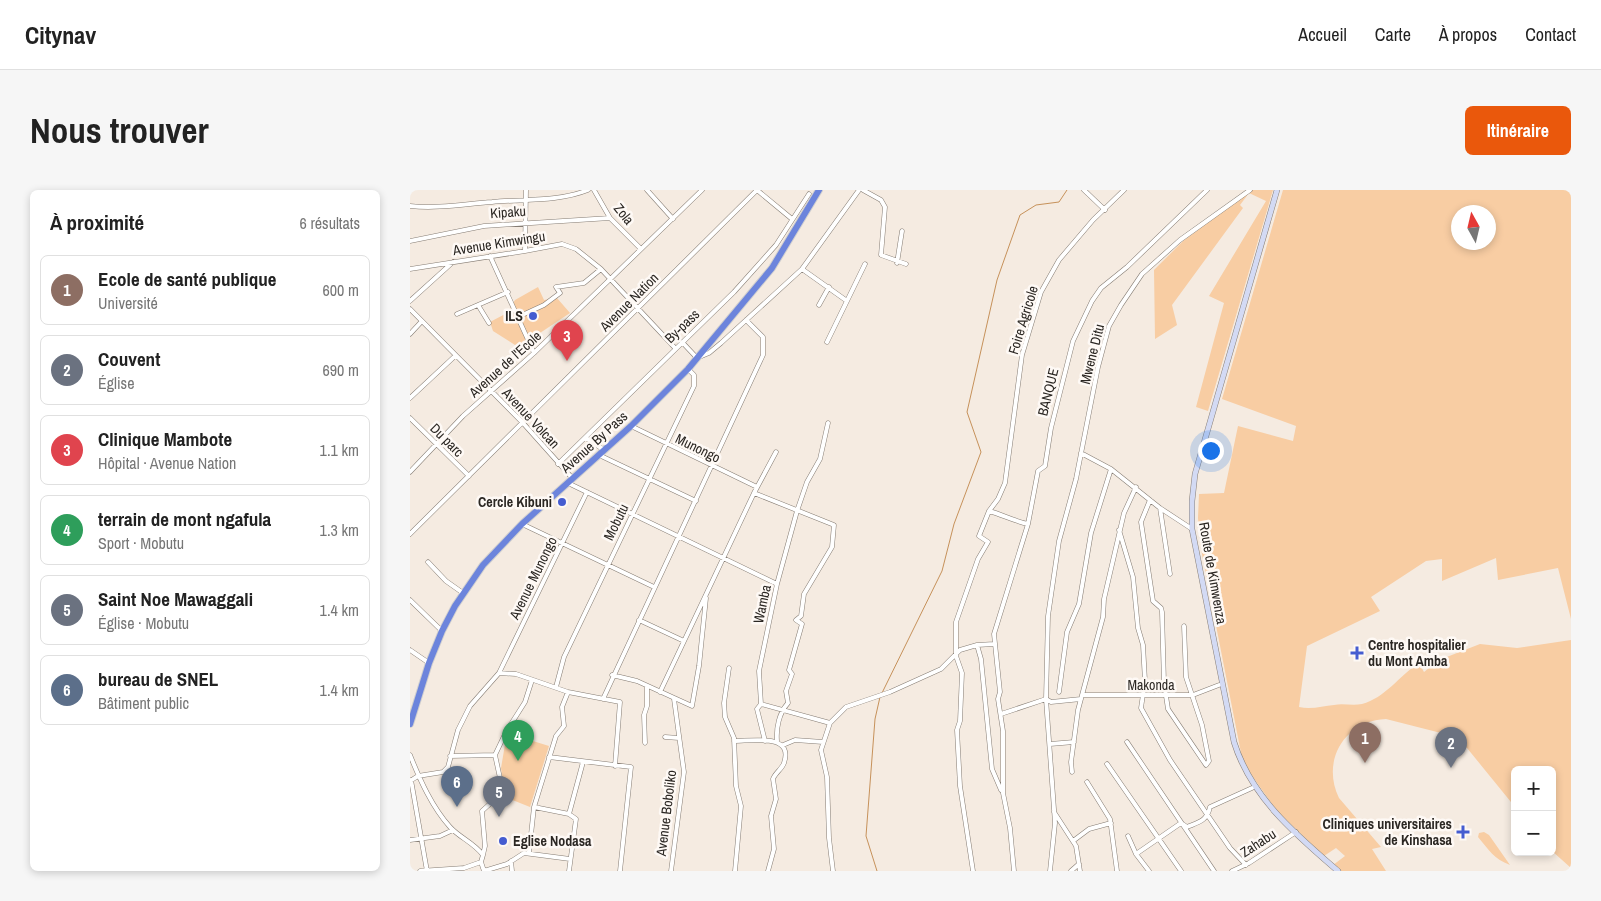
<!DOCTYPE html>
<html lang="fr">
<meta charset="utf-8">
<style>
body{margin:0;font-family:"Archivo Narrow",sans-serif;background:#f6f6f6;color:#222}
.controls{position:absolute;right:15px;bottom:15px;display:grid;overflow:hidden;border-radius:8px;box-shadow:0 2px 8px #0003}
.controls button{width:45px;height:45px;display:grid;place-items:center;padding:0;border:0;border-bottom:1px solid #e0e0e0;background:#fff;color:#222;font:25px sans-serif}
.compass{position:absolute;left:1041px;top:15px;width:45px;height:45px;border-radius:50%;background:#fff;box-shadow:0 2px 8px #0003;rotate:352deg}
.you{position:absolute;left:800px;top:260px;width:18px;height:18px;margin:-12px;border:4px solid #fff;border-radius:50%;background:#1a73e8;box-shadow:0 0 0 8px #1a73e833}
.badge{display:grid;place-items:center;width:32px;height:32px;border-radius:50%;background:#ea580c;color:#fff;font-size:16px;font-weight:700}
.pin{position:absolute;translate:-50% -41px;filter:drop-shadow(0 1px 2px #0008)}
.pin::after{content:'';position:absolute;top:26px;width:18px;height:15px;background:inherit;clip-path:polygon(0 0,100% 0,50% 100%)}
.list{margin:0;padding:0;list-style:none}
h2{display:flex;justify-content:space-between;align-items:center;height:65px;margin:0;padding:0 20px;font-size:21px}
h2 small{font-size:16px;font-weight:400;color:#767676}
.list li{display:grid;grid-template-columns:32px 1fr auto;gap:15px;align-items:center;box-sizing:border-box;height:70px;margin:0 10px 10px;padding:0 10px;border:1px solid #e0e0e0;border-radius:8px}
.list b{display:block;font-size:19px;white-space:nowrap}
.list p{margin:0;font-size:16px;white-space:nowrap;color:#767676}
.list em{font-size:16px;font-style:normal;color:#767676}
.map{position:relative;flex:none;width:1161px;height:681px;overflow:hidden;border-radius:8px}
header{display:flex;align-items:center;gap:30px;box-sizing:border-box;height:70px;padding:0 25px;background:#fff;border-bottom:1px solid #e0e0e0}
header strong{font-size:24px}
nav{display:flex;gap:28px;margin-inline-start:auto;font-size:18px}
.intro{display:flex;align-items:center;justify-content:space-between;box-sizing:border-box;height:120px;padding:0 30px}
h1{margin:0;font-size:35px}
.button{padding:12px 22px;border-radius:8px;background:#ea580c;color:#fff;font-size:18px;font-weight:700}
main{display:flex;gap:30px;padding:0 30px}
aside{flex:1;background:#fff;border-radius:8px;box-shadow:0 2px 8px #0003}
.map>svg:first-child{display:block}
.green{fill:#f8cda3;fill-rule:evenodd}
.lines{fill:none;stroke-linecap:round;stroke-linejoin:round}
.stream{stroke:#c6915a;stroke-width:1}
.street-casing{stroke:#857c73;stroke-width:5}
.secondary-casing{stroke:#857c73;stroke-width:6}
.highway-casing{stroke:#d0cfcf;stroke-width:8}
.street{stroke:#fff;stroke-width:4}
.secondary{stroke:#d3daf4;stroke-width:5}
.highway{stroke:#6c84dc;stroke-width:6}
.poi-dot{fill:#455cd0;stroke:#fef9f5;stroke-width:2}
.labels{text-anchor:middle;stroke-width:5;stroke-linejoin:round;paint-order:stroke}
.street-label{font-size:14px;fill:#2b2723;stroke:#fef9f5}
.poi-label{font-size:14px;font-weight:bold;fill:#2b2723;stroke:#fef9f5;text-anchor:end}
</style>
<header>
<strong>Citynav</strong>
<nav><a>Accueil</a><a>Carte</a><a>À propos</a><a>Contact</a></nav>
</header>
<div class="intro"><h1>Nous trouver</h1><a class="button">Itinéraire</a></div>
<main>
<aside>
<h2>À proximité<small>6 résultats</small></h2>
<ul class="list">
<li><span class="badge" style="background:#8d6e63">1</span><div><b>Ecole de santé publique</b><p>Université</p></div><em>600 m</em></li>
<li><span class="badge" style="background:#6b7280">2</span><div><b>Couvent</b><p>Église</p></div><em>690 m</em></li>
<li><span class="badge" style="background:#e0444e">3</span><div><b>Clinique Mambote</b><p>Hôpital · Avenue Nation</p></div><em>1.1 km</em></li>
<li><span class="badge" style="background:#2e9e5b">4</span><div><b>terrain de mont ngafula</b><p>Sport · Mobutu</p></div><em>1.3 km</em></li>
<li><span class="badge" style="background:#6b7280">5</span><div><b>Saint Noe Mawaggali</b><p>Église · Mobutu</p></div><em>1.4 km</em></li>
<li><span class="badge" style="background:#5c6f8a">6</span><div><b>bureau de SNEL</b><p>Bâtiment public</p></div><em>1.4 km</em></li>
</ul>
</aside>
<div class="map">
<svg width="1161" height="681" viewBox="0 0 1161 681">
<rect width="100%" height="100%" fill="#f5ebe1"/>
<path class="green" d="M842,0H863L798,221L786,217L814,113L799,106L856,11L839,3L830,15L833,18L762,115L767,135L745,149L744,80L773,51Z
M873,0H1161V429L1148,378L1088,390L1086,368L1032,391V369L1016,371L961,407L970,421L897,456L889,517C901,520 913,516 924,515C933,513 942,516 952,514C975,508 989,486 1009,473L1014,482L1029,470L1070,454L1107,458L1161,450V678L1142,661V580H1105V617L1057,558L1031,543L976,529C934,531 911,571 929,608L971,657L962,659L976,681H928L923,675L935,666L926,658L914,666L867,621L833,573L791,359L788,328L789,304L814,303L828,236L883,251L886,236L812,209ZM1048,22H1078V52H1048Z
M128,97L134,110L147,108L160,123L115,153L105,155L83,141L80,132L97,123L105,110Z
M97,543L139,556L120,617L95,607L91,578Z
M1074,642L1079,645L1100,675C1084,669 1079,660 1068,647L1069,643Z"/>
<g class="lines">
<path class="stream" d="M472,503L532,381L544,334L571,262L557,222L587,90L610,25L626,15L649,12L657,0
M467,681L456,646L465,529L470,507"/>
<defs>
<path id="street" d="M184,0L200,28L231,59
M237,0L263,29
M347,0L382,29
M453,0L471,10L475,17L471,65L496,74
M674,0L695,20
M0,16C27,19 55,14 82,12C113,9 148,12 178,0
M0,51L74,36L200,28
M115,61L116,0
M80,66L124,163
M487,73L492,41
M0,79L115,61L152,54L166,59L191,79L265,158
M392,79L437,111
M0,111L43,72
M68,115L79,133
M409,115L419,97
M0,119L113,233L163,289
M47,124L98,102
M108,127L134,115L150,103L146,97L174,93L191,79
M0,144L12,131
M272,152L287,168L299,163L311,153L392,79L449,0
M417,152L455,74
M0,208L45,166
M0,228L59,286
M221,236L347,297
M176,248L194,260
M671,263L701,279L750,318L782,339
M189,265L286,311
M148,274L324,102L366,55L399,4
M0,282L53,226L124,163L292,0
M158,293L367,394
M344,303L424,335L422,357L394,404L391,426L386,430L392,434L379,480L382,484L376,501L378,513C369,523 366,538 367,551
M740,310L731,332L743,411L751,418L752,422L754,493L758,519L796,575L799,571L792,535L776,487L774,436
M750,318L760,384
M579,321C593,325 604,331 618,334
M112,334L244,397
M709,340L723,387L728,438L733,455L735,491L731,518L760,570L820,658L836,675
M0,344L347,0
M18,372L36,391L53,403
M0,410L32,441
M229,430L274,451
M567,455L571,469L582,579L591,600
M0,460L19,473
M319,478L314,513L315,527L324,548L326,596L331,616L325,681
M89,483L106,484L158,502L210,512L205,576
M202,485L227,491L282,516L289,476L296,408
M146,497L154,467L284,196V185L278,179
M250,502L344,303L366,262
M649,502L657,442L669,414L681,343L701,279
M672,505H783L809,495
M193,509L353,165V147L336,130
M351,514L420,533
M591,524L636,509L641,512L671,509
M255,547L269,548
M324,551C342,551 384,543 374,573C372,579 365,583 363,589L366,609L361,626L364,659L358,681
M355,551L347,519L351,514L349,481L367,394L387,321L397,292L410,269L418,233
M717,552L804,681
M235,553L234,525L237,516V497
M640,554L664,552
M373,555L385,550L413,552
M0,565C10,590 22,617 40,637C50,648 63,652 73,665L71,672L74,681
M40,566L85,565
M139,567L221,577L210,681
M697,574L771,681
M662,582L661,572L668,520L693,427L694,409L714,323L726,297
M1,590L17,681
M0,591L8,586L33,582L38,577L48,540L60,516L89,483L177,302
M677,592L700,629L707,681
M124,617L159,624L166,629L159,681
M644,622L666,656L670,681
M159,624L173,572
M718,646L726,664L739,681
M0,650L30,646L43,640
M663,651L679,639L701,633
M119,663L124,617L146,546L154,536L152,517L158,502
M726,664L771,633L777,637C789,632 797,631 800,617L842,598
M73,665L75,656L72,621L93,602L85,565L96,542L115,512L122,490
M101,671L102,681
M10,681L54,678L71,672
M74,681L97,674L114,663L160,669
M261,681L274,582L264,509
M423,681L419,648L417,587L411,560L420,533L436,517L480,502L531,479L550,460L567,455L584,454
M563,681L550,596L547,540L550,531L552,483L546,466V432L568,369L578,352L569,346L579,321L588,309L595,293L612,165L631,102L649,70L683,30L714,0
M604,681L600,638L593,603V541L588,509L590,502L584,444L618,334L628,281L635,276L641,238L663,151L682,111L691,98L717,77L797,0
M640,681L645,633L636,509L638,426L649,351L666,289L688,177L699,136L711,115L732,84L770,50L840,0
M661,681L669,674
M822,681L839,673L886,642"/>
<path id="secondary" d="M867,0L785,284L782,311V339L824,552C841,607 885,644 928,681"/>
<path id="highway" d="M0,534L19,473L32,441L45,416L73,375L112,334L221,236L278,179L362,78L409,0"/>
</defs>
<use href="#street" class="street-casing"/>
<use href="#secondary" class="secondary-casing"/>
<use href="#highway" class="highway-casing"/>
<use href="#street" class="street"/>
<use href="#secondary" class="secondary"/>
<use href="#highway" class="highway"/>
</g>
<g class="poi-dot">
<circle cx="123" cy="126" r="5"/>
<circle cx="152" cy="312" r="5"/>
<path d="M944.5 455.5h5v5h5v5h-5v5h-5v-5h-5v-5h5z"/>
<path d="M1050.5 634.5h5v5h5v5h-5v5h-5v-5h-5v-5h5z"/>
<circle cx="93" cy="651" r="5"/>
</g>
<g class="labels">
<g class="street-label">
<text transform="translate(98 22) rotate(-4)" y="5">Kipaku</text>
<text transform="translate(214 24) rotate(51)" y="5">Zola</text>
<text transform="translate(89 53) rotate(-9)" y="5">Avenue Kimwingu</text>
<text transform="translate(219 112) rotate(-45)" y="5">Avenue Nation</text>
<text transform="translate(613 130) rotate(-73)" y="5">Foire Agricole</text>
<text transform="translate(272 136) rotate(-44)" y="5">By-pass</text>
<text transform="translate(682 164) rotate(-76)" y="5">Mwene Ditu</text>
<text transform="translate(95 174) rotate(-42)" y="5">Avenue de l'Ecole</text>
<text transform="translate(638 202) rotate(-76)" y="5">BANQUE</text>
<text transform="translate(121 228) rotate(47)" y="5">Avenue Volcan</text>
<text transform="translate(37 250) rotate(45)" y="5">Du parc</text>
<text transform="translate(184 252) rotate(-42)" y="5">Avenue By Pass</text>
<text transform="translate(288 258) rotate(26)" y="5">Munongo</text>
<text transform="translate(206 332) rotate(-64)" y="5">Mobutu</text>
<text transform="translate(803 383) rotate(80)" y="5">Route de Kimwenza</text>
<text transform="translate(123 388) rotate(-64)" y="5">Avenue Munongo</text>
<text transform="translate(352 414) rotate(-78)" y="5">Wamba</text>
<text x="741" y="500">Makonda</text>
<text transform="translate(256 623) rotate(-83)" y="5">Avenue Boboliko</text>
<text transform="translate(848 653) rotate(-33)" y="5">Zahabu</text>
</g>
<g class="poi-label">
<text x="113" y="131">ILS</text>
<text x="142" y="317">Cercle Kibuni</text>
<text x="958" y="460" text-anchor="start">Centre hospitalier<tspan x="958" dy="16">du Mont Amba</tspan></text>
<text x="1042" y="639">Cliniques universitaires<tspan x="1042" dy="16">de Kinshasa</tspan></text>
<text x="103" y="656" text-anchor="start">Eglise Nodasa</text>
</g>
</g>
</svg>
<div class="controls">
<button>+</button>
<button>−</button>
</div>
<svg class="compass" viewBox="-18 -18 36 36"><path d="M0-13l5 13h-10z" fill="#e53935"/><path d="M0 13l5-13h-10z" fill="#767676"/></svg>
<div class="you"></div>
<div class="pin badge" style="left:955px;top:573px;background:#8d6e63">1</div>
<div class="pin badge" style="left:1041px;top:578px;background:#6b7280">2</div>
<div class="pin badge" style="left:157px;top:171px;background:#e0444e">3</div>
<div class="pin badge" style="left:108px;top:571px;background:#2e9e5b">4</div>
<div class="pin badge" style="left:89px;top:627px;background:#6b7280">5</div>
<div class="pin badge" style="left:47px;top:617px;background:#5c6f8a">6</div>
</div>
</main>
